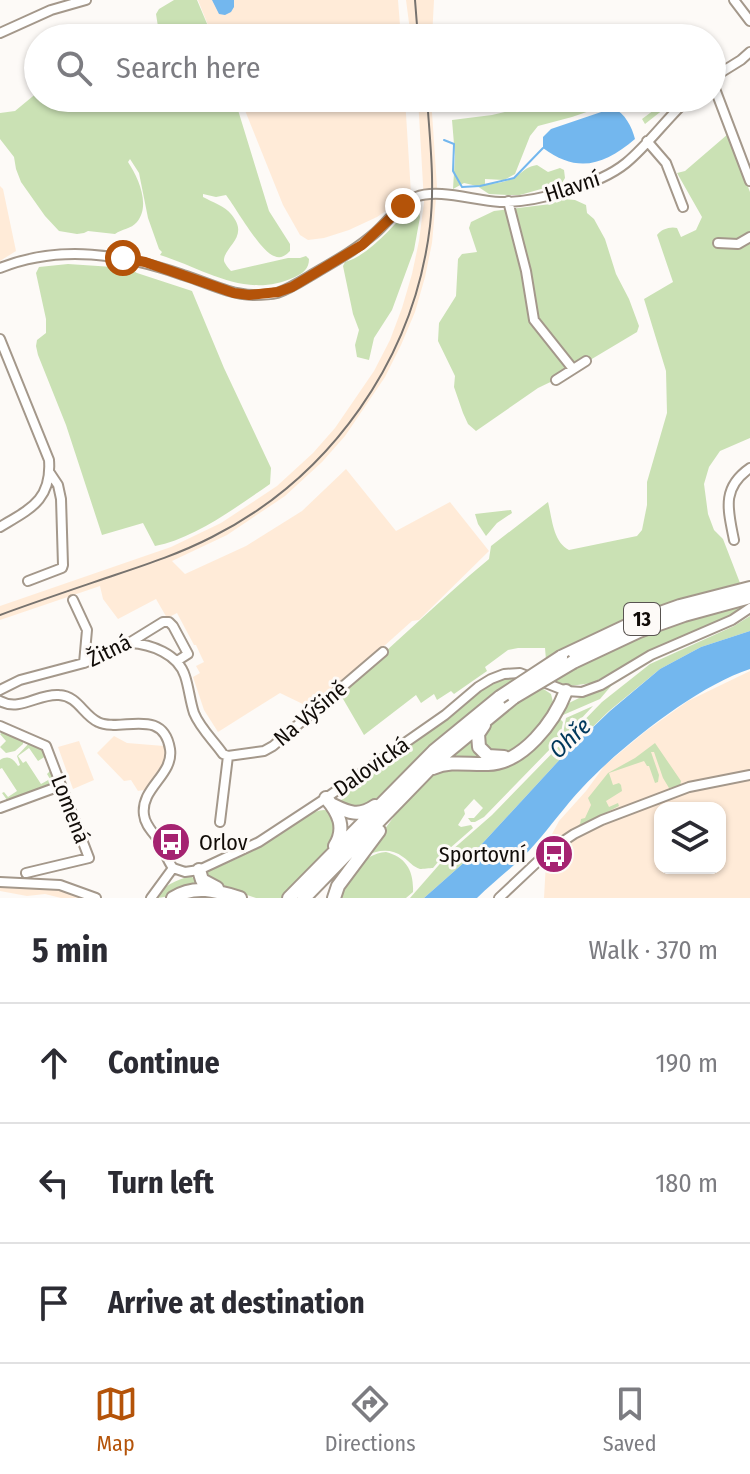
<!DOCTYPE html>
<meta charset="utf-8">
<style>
body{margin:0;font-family:"Fira Sans Condensed",sans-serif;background:#f2f2f3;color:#2b2b33}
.controls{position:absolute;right:24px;bottom:24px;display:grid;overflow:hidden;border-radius:16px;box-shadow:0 2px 6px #0004}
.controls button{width:72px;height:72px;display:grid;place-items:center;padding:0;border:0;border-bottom:2px solid #e1e1e2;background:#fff;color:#2b2b33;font:40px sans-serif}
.stop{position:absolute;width:24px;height:24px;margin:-18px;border:6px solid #b45309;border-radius:50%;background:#fff}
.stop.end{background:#b45309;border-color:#fff;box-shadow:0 2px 8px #0008}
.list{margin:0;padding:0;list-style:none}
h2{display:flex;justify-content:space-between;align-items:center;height:104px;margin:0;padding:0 32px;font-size:34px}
h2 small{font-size:26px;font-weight:400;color:#7c7c81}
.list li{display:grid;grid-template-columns:52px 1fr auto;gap:24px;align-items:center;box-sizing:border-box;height:120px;padding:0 32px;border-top:2px solid #e1e1e2}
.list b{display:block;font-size:30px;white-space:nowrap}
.list em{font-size:26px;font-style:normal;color:#7c7c81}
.icon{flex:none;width:44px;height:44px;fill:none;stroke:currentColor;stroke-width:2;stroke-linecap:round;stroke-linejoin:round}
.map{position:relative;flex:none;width:750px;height:898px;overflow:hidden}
.search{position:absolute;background:#fff;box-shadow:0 2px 6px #0004;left:24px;right:24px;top:24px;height:88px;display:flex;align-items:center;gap:20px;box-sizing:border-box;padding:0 28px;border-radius:44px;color:#7c7c81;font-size:30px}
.sheet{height:464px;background:#fff}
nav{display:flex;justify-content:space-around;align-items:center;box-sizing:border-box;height:112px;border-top:2px solid #e1e1e2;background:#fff;font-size:22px;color:#7c7c81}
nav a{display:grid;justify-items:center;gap:4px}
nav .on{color:#b45309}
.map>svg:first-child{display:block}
.built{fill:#ffebd8;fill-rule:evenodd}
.green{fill:#cae1b4}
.water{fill:#73b7ee}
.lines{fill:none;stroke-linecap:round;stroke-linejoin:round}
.stream{stroke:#73b7ee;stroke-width:2}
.minor-casing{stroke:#a4988b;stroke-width:12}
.highway-casing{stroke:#a4988b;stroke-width:16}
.minor{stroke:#fff;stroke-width:8}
.highway{stroke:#fff;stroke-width:12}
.rail{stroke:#77736f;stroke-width:2}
.highway-bridge-casing{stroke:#a4988b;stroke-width:16;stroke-linecap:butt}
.highway-bridge{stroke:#fff;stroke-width:12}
.route{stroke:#b45309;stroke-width:10}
.labels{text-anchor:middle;stroke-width:6;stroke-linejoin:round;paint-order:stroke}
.shield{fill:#fdfaf7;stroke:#585350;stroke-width:2}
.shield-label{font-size:20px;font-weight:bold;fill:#110c08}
.street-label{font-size:22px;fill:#110c08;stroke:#fdfaf7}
.poi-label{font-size:22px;fill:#110c08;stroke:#fdfaf7;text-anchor:start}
.water-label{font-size:24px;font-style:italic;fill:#00385b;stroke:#fdfaf7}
</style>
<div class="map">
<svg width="750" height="898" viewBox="0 0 750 898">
<rect width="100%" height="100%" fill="#fdfaf7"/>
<path class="built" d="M198,0H398L401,38H213Z
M406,0H434L432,38H411Z
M240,98H405L411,194L377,217L349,230L324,238L308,240L300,235L283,205Z
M418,98H431L437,187L432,243L425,277L415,312L401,345L385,377L345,436L322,462L285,496L227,535L172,561L185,574L246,546L302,511L346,469L396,531L450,502L489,551L419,620L412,621L383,647L309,707L280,693L218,732L204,710L193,677L200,673L196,666L204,662L201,656L196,645H194L177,613L167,618L156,599L118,619L103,599L100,586L0,620V606L171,547L221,523L277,486L313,453L335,428L374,371L390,340L402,308L412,274L419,241L424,202Z
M0,186L3,189L16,251L0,261Z
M750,671V898H544L546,862L552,834L559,821L586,791L605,765L646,731L688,701ZM660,808H720V868H660Z
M114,736L127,743L164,746L167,758L144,790L138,791L131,780L124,781L97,753Z
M79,741L94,780L73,789L58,747Z
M0,883L49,886L82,895L81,898H61L45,894L27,896L0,891Z"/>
<path class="green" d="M174,0H197L213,38H97L130,31L159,33L156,14L159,9Z
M38,92V98H224L214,110H221L228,106L238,110L269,211L290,244V251C285,256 281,259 274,256C260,251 236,208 226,195L216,197L203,194V197C212,202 225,206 231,214C251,237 223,247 224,261C225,264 229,269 231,271L288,258H300L306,256L309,259C309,269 303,273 295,277C246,300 205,269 160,255L162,252L159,249L148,218L139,173L130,159L128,162C138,177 151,205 137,222C131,229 122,229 115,234L88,231L84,233L77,234L59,231L45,216L21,182L16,169L14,157L0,139V113L15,111Z
M562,98H616L610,104L572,117L538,126L530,136L515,174L504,180L485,179V184C496,184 508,182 518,175C526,169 527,167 537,165L548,172L560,168L564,170L565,178L562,183L520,195H508L489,194L477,186L464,183L453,189L455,156L452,120L492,115Z
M645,98H678L645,124L642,119L654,110Z
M728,134L750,192V438L720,451L709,467L704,484L708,514L714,530L723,539L740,583C672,600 605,623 546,660L545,648H518L508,650L485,667L487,671L454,694L451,691L437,700L434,694L421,703L416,695L364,735L339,692C391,649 437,602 489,559L491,546L548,502C552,518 553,542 569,550L637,536L642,530L647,505V482L667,413L666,371L644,299L673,282L657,235C661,229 671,226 677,228L681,237L696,230L702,217L677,173L685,171Z
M563,199L575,200L586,205L587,213L594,219L605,239L616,274L629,299L639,326L637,332L565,375L538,388L476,431L468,424L463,413L454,387L455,376L438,341L439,323L456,296L458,259L462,254L477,252L469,228L471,222L494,211L551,204Z
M413,206L418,207L420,217L414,250L392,310L374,338L369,360L357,357L355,345L359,330L353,314L343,266L345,262C372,254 392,225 413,206Z
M68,264L128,268L137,273L192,291L224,368L271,468L270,484C238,506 194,539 155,546L143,523L102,535L66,425L38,355L36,346L37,340L46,333V319L36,273L39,267Z
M511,510L512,513L497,523L486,536L478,524L475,514Z
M750,603L733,616L659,648L592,683L570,686L550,680L593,655L678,621Z
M750,616V631L701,647L660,669L609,711L564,755L468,859L424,898H410L452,850L492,815L602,702L650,664L734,626Z
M510,676L511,678L519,679L483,703L464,719L369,805L358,810L341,802L342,797L353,788V782L382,762L383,764L388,760L387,758C407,745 427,731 446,718C467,702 484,683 510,676Z
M617,679L600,699L563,715L561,714L567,704Z
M539,686L551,694L554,706L530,738L507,753L487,752L480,737L481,732L504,710Z
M593,706L562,739L566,718Z
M559,718L563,722L560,737L554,745L484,817L475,822H471L468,818H474L483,808L474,799L464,810L465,814L458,825L461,827L471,825L473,828L449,849L433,868C430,868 423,869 420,869C413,867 409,861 403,857C391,848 378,850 365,856L398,811L435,772L441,768L483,771Z
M4,731L23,739V744L15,751L6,753L0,747L6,741L0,734Z
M469,739L472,740L475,750L486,759L449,758Z
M30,742L43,749L46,756L38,761L29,748L18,756L23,763L26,761L41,784L50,779L47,774L51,770L54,784L50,786L7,800L2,793L4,792L8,797L17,791L2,768L0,769V760C8,755 13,758 18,766L20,765L17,756Z
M655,743L681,781L680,786L669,788L663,778L654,752H651L659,775L658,782L655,783L649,766H647L644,761L609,773L613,785L619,783L621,785L622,791L606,801L609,807L618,803L619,806L574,829L580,824L581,819L585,818L591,805L588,798L608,773L635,758Z
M324,810L330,811L336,817L335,840L329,849L281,898H256L208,882L207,872L238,858V856C264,845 300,812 324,810Z
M386,852C406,857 414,871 413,892L406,898H338L340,892C353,874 362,854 386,852Z
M190,876L205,885C191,889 169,898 156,898C164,884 176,881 190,876Z"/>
<path class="water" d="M212,0H234V7L231,12L225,15L219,14Z
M613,108C625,113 632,127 635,139C604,165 578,174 543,148V137L551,129Z
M750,631V669C697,686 620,747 582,788C565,806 551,826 535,844C518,864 495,880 477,898H424L468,859L564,755L610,711L660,669L701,647Z"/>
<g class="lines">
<path class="stream" d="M444,140L454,144L453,171L462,187L480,186L514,178L543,148"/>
<defs>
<path id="minor" d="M734,0L750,21
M0,33L51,10L86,0
M712,78L741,60L750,52
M712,81L750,181
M647,141L666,163L683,207
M508,201L526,271L534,320L573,369
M718,243L738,244L750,237
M0,268C60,244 123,254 183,275C206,282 228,294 253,295C261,295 269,295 277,293C292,288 306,278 320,270C339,259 358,248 375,233C388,222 399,204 416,197C438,188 475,201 500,202C535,203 599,185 626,163C648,145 667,118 689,98
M0,339L49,460C52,500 30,509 0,527
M556,380L586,361
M734,540C728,510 721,488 750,468
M28,581L62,568L63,565L61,499L58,485L50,473
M73,600L87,630L84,663
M130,643C151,644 178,654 185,676C189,688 190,701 194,713C200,728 214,741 223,754L228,756
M0,690L20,680L84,663L129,643L163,622H169L173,626L188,654L177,661
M0,701C20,712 39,693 59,695C78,696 83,715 98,722C120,733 163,706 170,749C174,775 140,788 144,815C145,825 153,832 159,841C164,850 167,860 173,868
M0,726L46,746L89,858L26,873
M228,756L264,751L273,746L383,652
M0,808L60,786
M220,822L228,756
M173,868L185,872L199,870L259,842L326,798L445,715L478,687L491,679L504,674L520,673L566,691L582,692L601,685L651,655L732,620L750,608
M0,882L60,885L96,898
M151,898L173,868
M499,898L550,850L574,834L602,820L689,787L750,775"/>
<path id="highway" d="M561,657L635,622L680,606L750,588
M573,662L639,631L684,615L750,597
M484,725L478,734L479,747L488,756L504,757
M433,768C451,760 469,765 488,764C523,763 554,722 566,691
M326,798C339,813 346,828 335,846
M333,805C349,813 359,817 375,806
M199,870L202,880L217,888
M173,898C195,884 217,891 240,898
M289,898L434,751L500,697
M304,898L441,757L514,697
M334,898L338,886L379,831"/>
</defs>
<use href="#minor" class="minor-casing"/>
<use href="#highway" class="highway-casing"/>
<use href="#minor" class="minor"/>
<use href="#highway" class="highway"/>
<path class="rail" d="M415,0L418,38
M0,615C38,601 77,588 115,575C148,564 181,553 212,537C331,477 414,359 430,226C435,183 430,141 427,98"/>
<defs>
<path id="highway-bridge" d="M500,697L561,657
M514,697L573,662"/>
</defs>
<use href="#highway-bridge" class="highway-bridge-casing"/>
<use href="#highway-bridge" class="highway-bridge"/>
</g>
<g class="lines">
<path class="route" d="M123,258L145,262L234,293L249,295L278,292L292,287L362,245L403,206"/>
</g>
<defs>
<symbol id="bus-disc" viewBox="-11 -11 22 22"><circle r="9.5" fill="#a52371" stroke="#fdfaf7"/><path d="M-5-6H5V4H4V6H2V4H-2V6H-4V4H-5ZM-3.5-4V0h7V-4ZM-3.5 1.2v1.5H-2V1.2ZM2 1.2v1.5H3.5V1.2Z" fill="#fff"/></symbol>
</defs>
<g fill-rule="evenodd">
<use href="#bus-disc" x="149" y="820" width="44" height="44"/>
<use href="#bus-disc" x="532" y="832" width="44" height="44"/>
</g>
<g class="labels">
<rect class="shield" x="624" y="603" width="36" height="32" rx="6"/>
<g class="shield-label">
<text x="642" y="626">13</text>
</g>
<g class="street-label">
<text transform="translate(572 186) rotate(-18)" y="8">Hlavní</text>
<text transform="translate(109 650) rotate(-26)" y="8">Žitná</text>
<text transform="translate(310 713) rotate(-40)" y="8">Na Výšině</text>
<text transform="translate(371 766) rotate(-35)" y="8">Dalovická</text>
<text transform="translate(71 809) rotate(69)" y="8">Lomená</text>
</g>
<g class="poi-label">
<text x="199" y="850">Orlov</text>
<text x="526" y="862" text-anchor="end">Sportovní</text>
</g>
<g class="water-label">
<text transform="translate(570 738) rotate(-43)" y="8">Ohře</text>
</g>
</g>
</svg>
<div class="controls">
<button><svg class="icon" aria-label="layers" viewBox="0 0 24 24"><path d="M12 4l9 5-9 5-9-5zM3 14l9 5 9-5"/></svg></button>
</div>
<div class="stop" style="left:123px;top:258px"></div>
<div class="stop end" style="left:403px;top:206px"></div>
<div class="search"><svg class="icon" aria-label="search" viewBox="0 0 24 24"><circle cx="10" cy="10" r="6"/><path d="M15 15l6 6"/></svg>Search here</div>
</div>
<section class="sheet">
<h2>5 min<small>Walk · 370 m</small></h2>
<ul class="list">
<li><svg class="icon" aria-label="ahead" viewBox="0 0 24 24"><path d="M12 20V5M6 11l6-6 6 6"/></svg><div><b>Continue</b></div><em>190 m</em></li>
<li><svg class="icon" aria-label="left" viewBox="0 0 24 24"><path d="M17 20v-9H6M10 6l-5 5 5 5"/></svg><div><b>Turn left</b></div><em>180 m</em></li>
<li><svg class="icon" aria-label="arrive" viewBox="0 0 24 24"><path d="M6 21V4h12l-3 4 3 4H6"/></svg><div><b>Arrive at destination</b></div></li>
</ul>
</section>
<nav>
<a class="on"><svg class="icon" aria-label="map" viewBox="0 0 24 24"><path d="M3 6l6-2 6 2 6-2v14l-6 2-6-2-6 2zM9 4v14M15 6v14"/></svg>Map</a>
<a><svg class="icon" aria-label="directions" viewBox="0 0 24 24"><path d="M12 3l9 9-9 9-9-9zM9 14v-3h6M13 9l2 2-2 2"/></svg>Directions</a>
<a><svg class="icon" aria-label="saved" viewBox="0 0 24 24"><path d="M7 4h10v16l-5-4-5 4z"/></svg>Saved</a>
</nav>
